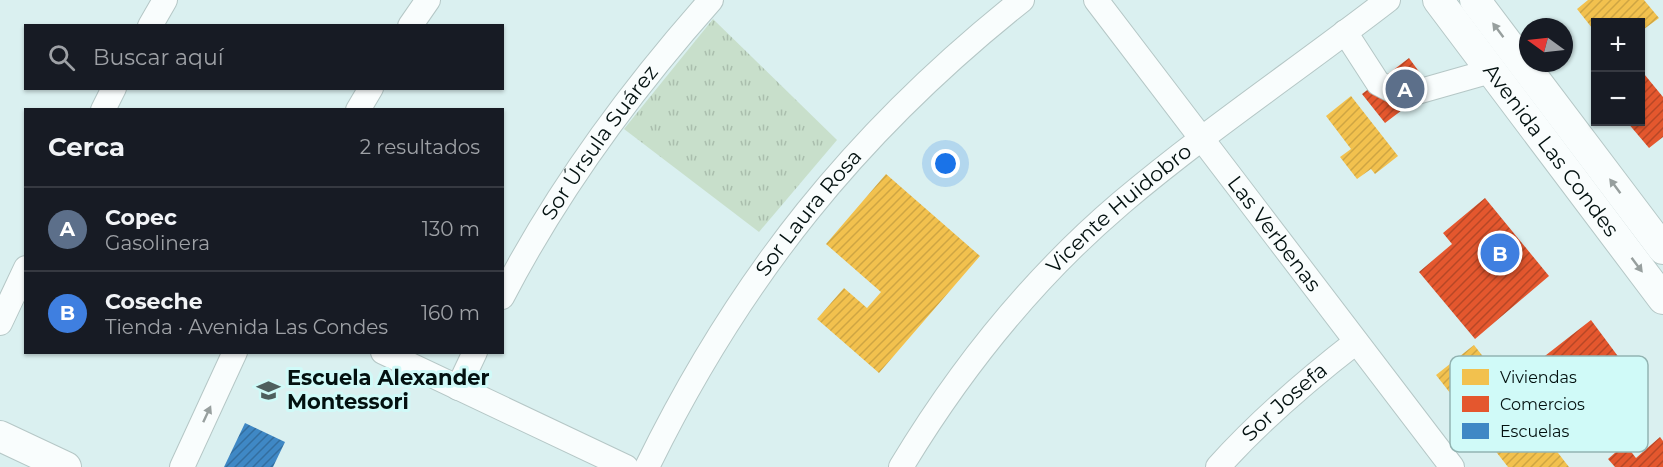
<!DOCTYPE html>
<html lang="es">
<meta charset="utf-8">
<style>
body{margin:0;font-family:Montserrat,sans-serif;background:#242831;color:#f1f3f6}
.controls{position:absolute;right:18px;top:18px;display:grid;overflow:hidden;border-radius:0px;box-shadow:0 2px 4px #0004}
.controls button{width:54px;height:54px;display:grid;place-items:center;padding:0;border:0;border-bottom:2px solid #363941;background:#171b24;color:#f1f3f6;font:30px sans-serif}
.compass{position:absolute;left:1519px;top:18px;width:54px;height:54px;border-radius:50%;background:#171b24;box-shadow:0 2px 4px #0004;rotate:285deg}
.you{position:absolute;left:946px;top:164px;width:21px;height:21px;margin:-15px;border:4px solid #fff;border-radius:50%;background:#1a73e8;box-shadow:0 0 0 9px #1a73e833}
.badge{display:grid;place-items:center;width:39px;height:39px;border-radius:50%;background:#b45309;color:#fff;font-size:20px;font-weight:700}
.pin{position:absolute;translate:-50% -50%;border:3px solid #fff;box-shadow:0 2px 6px #0006}
.list{margin:0;padding:0;list-style:none}
h2{display:flex;justify-content:space-between;align-items:center;height:78px;margin:0;padding:0 24px;font-size:26px}
h2 small{font-size:20px;font-weight:400;color:#9ea1a6}
.list li{display:grid;grid-template-columns:39px 1fr auto;gap:18px;align-items:center;box-sizing:border-box;height:84px;padding:0 24px;border-top:2px solid #363941}
.list b{display:block;font-size:22px;white-space:nowrap}
.list p{margin:0;font-size:20px;white-space:nowrap;color:#9ea1a6}
.list em{font-size:20px;font-style:normal;color:#9ea1a6}
.icon{flex:none;width:33px;height:33px;fill:none;stroke:currentColor;stroke-width:2;stroke-linecap:round;stroke-linejoin:round}
.map{position:relative;flex:none;width:1663px;height:467px;overflow:hidden}
.search{position:absolute;background:#171b24;box-shadow:0 2px 4px #0004;left:24px;top:24px;width:480px;height:66px;display:flex;align-items:center;gap:15px;box-sizing:border-box;padding:0 21px;border-radius:0px;color:#9ea1a6;font-size:22px}
.panel{position:absolute;background:#171b24;box-shadow:0 2px 4px #0004;left:24px;top:108px;width:480px;height:246px;border-radius:0px}
.map>svg:first-child{display:block}
.grass{fill:url(#grass-tufts)}
.homes{fill:url(#homes-hatch)}
.shops{fill:url(#shops-hatch)}
.schools{fill:url(#schools-hatch)}
.lines{fill:none;stroke-linecap:round;stroke-linejoin:round}
.minor-casing{stroke:#b5c7c6;stroke-width:26}
.major-casing{stroke:#b5c7c6;stroke-width:32}
.minor{stroke:#f9fdfd;stroke-width:24}
.major{stroke:#f9fdfd;stroke-width:30}
.oneway{fill:#979f9e}
.labels{text-anchor:middle;stroke-width:6;stroke-linejoin:round;paint-order:stroke}
.street-label{font-size:21px;fill:#031110;stroke:#d0faf8}
.poi-label{font-size:21px;font-weight:bold;fill:#031110;stroke:#d0faf8;text-anchor:start}
.key{fill:#d0faf8;stroke:#92b4b2;stroke-width:1.5}
.key-label{font-size:16px;fill:#031110}
</style>
<div class="map">
<svg width="1663" height="467" viewBox="0 0 1663 467">
<defs>
<pattern id="grass-tufts" width="24" height="20" patternUnits="userSpaceOnUse" patternTransform="scale(1.5)"><rect width="24" height="20" fill="#c8dfcb"/><path d="M3 7l-1-3M5 7V3M7 7l1-3M15 17l-1-3M17 17v-4M19 17l1-3" fill="none" stroke="#aabead"/></pattern>
<pattern id="homes-hatch" width="6" height="6" patternUnits="userSpaceOnUse" patternTransform="scale(1.5)"><rect width="6" height="6" fill="#f2c14e"/><path d="M-1 1l2-2M0 6l6-6M5 7l2-2" fill="none" stroke="#cea543"/></pattern>
<pattern id="shops-hatch" width="6" height="6" patternUnits="userSpaceOnUse" patternTransform="scale(1.5)"><rect width="6" height="6" fill="#e4572e"/><path d="M-1 1l2-2M0 6l6-6M5 7l2-2" fill="none" stroke="#b74726"/></pattern>
<pattern id="schools-hatch" width="6" height="6" patternUnits="userSpaceOnUse" patternTransform="scale(1.5)"><rect width="6" height="6" fill="#3f88c5"/><path d="M-1 1l2-2M0 6l6-6M5 7l2-2" fill="none" stroke="#336e9f"/></pattern>
</defs>
<rect width="100%" height="100%" fill="#daf0f0"/>
<path class="grass" d="M713,19L837,140L759,232L624,129Z"/>
<path class="homes" d="M1588,0H1644L1659,18L1640,32V22H1596V33L1577,9Z
M1351,96L1398,156L1375,174L1371,169L1357,179L1340,157L1351,149L1326,116Z
M886,174L980,256L879,373L817,319L844,288L867,308L881,292L826,244Z
M1474,345L1569,467H1508L1436,375Z"/>
<path class="shops" d="M1409,58L1431,88L1385,123L1362,94Z
M1640,69L1663,97V137L1649,148L1627,122H1640Z
M1485,198L1549,276L1475,339L1419,272L1452,244L1443,233Z
M1591,320L1620,359L1543,418L1514,380Z
M1660,437L1663,441V467H1615L1608,459L1625,444L1636,458Z"/>
<path class="schools" d="M245,423L285,442L273,467H224Z"/>
<g class="lines">
<defs>
<g id="minor">
<path id="s1" d="M1096,0L1452,467"/>
<path d="M150,26L165,0"/>
<path d="M410,26L428,0"/>
<path d="M1345,32L1378,83L1403,96L1491,71"/>
<path d="M103,110L114,88"/>
<path d="M358,110L371,88"/>
<path id="s2" d="M502,297C558,189 631,90 711,0"/>
<path d="M0,323L26,268"/>
<path d="M383,352L626,467"/>
<path d="M458,388L475,352"/>
<path d="M182,467L235,352"/>
<path id="s3" d="M647,467C740,277 856,132 1022,0"/>
<path id="s4" d="M901,467C960,369 1033,278 1121,203C1206,131 1300,68 1388,0"/>
<path id="s5" d="M1218,467C1260,420 1307,380 1356,342"/>
</g>
<g id="major">
<path id="s6" d="M1438,0L1663,299"/>
<path d="M1475,0L1663,249"/>
<path d="M0,436L66,467"/>
</g>
</defs>
<use href="#minor" class="minor-casing"/>
<use href="#major" class="major-casing"/>
<use href="#minor" class="minor"/>
<use href="#major" class="major"/>
</g>
<defs><path id="oneway-solid" d="M-6-.8H1V-3.2L6.5 0L1 3.2V.8H-6Z" transform="scale(1.5)"/></defs>
<g class="oneway">
<use href="#oneway-solid" transform="translate(1498 30) rotate(-127)"/>
<use href="#oneway-solid" transform="translate(1615 186) rotate(-127)"/>
<use href="#oneway-solid" transform="translate(1637 265) rotate(53)"/>
<use href="#oneway-solid" transform="translate(207 414) rotate(-65)"/>
</g>
<defs>
<symbol id="school-bare" viewBox="-9 -9 18 18"><path d="M0-5L7-2L0 1L-7-2ZM-4 1L0 2.5L4 1V4Q0 6-4 4Z" fill="#4e5f5e" stroke="#d0faf8" stroke-width="2.5" paint-order="stroke"/></symbol>
</defs>
<g fill-rule="evenodd">
<use href="#school-bare" x="252" y="374" width="33" height="33"/>
</g>
<g class="labels">
<g class="street-label">
<text dy="7" stroke="none"><textPath href="#s2" startOffset="183">Sor Úrsula Suárez</textPath></text>
<text dy="7" stroke="none"><textPath href="#s6" startOffset="188">Avenida Las Condes</textPath></text>
<text dy="7" stroke="none"><textPath href="#s4" startOffset="340">Vicente Huidobro</textPath></text>
<text dy="7" stroke="none"><textPath href="#s3" startOffset="302">Sor Laura Rosa</textPath></text>
<text dy="7" stroke="none"><textPath href="#s1" startOffset="294">Las Verbenas</textPath></text>
<text dy="7" stroke="none"><textPath href="#s5" startOffset="93">Sor Josefa</textPath></text>
</g>
<g class="poi-label">
<text x="287" y="385">Escuela Alexander<tspan x="287" dy="24">Montessori</tspan></text>
</g>
</g>
<rect x="1450" y="356" width="198" height="96" rx="9" class="key"/>
<rect x="1462" y="369" width="27" height="16" fill="#f2c14e"/>
<rect x="1462" y="396" width="27" height="16" fill="#e4572e"/>
<rect x="1462" y="423" width="27" height="16" fill="#3f88c5"/>
<g class="key-label">
<text x="1500" y="383">Viviendas</text>
<text x="1500" y="410">Comercios</text>
<text x="1500" y="437">Escuelas</text>
</g>
</svg>
<div class="controls">
<button>+</button>
<button>−</button>
</div>
<svg class="compass" viewBox="-18 -18 36 36"><path d="M0-13l5 13h-10z" fill="#e53935"/><path d="M0 13l5-13h-10z" fill="#9ea1a6"/></svg>
<div class="you"></div>
<div class="pin badge" style="left:1405px;top:89px;background:#5c6f8a">A</div>
<div class="pin badge" style="left:1500px;top:253px;background:#3f7fe0">B</div>
<div class="search"><svg class="icon" aria-label="search" viewBox="0 0 24 24"><circle cx="10" cy="10" r="6"/><path d="M15 15l6 6"/></svg>Buscar aquí</div>
<section class="panel">
<h2>Cerca<small>2 resultados</small></h2>
<ul class="list">
<li><span class="badge" style="background:#5c6f8a">A</span><div><b>Copec</b><p>Gasolinera</p></div><em>130 m</em></li>
<li><span class="badge" style="background:#3f7fe0">B</span><div><b>Coseche</b><p>Tienda · Avenida Las Condes</p></div><em>160 m</em></li>
</ul>
</section>
</div>
